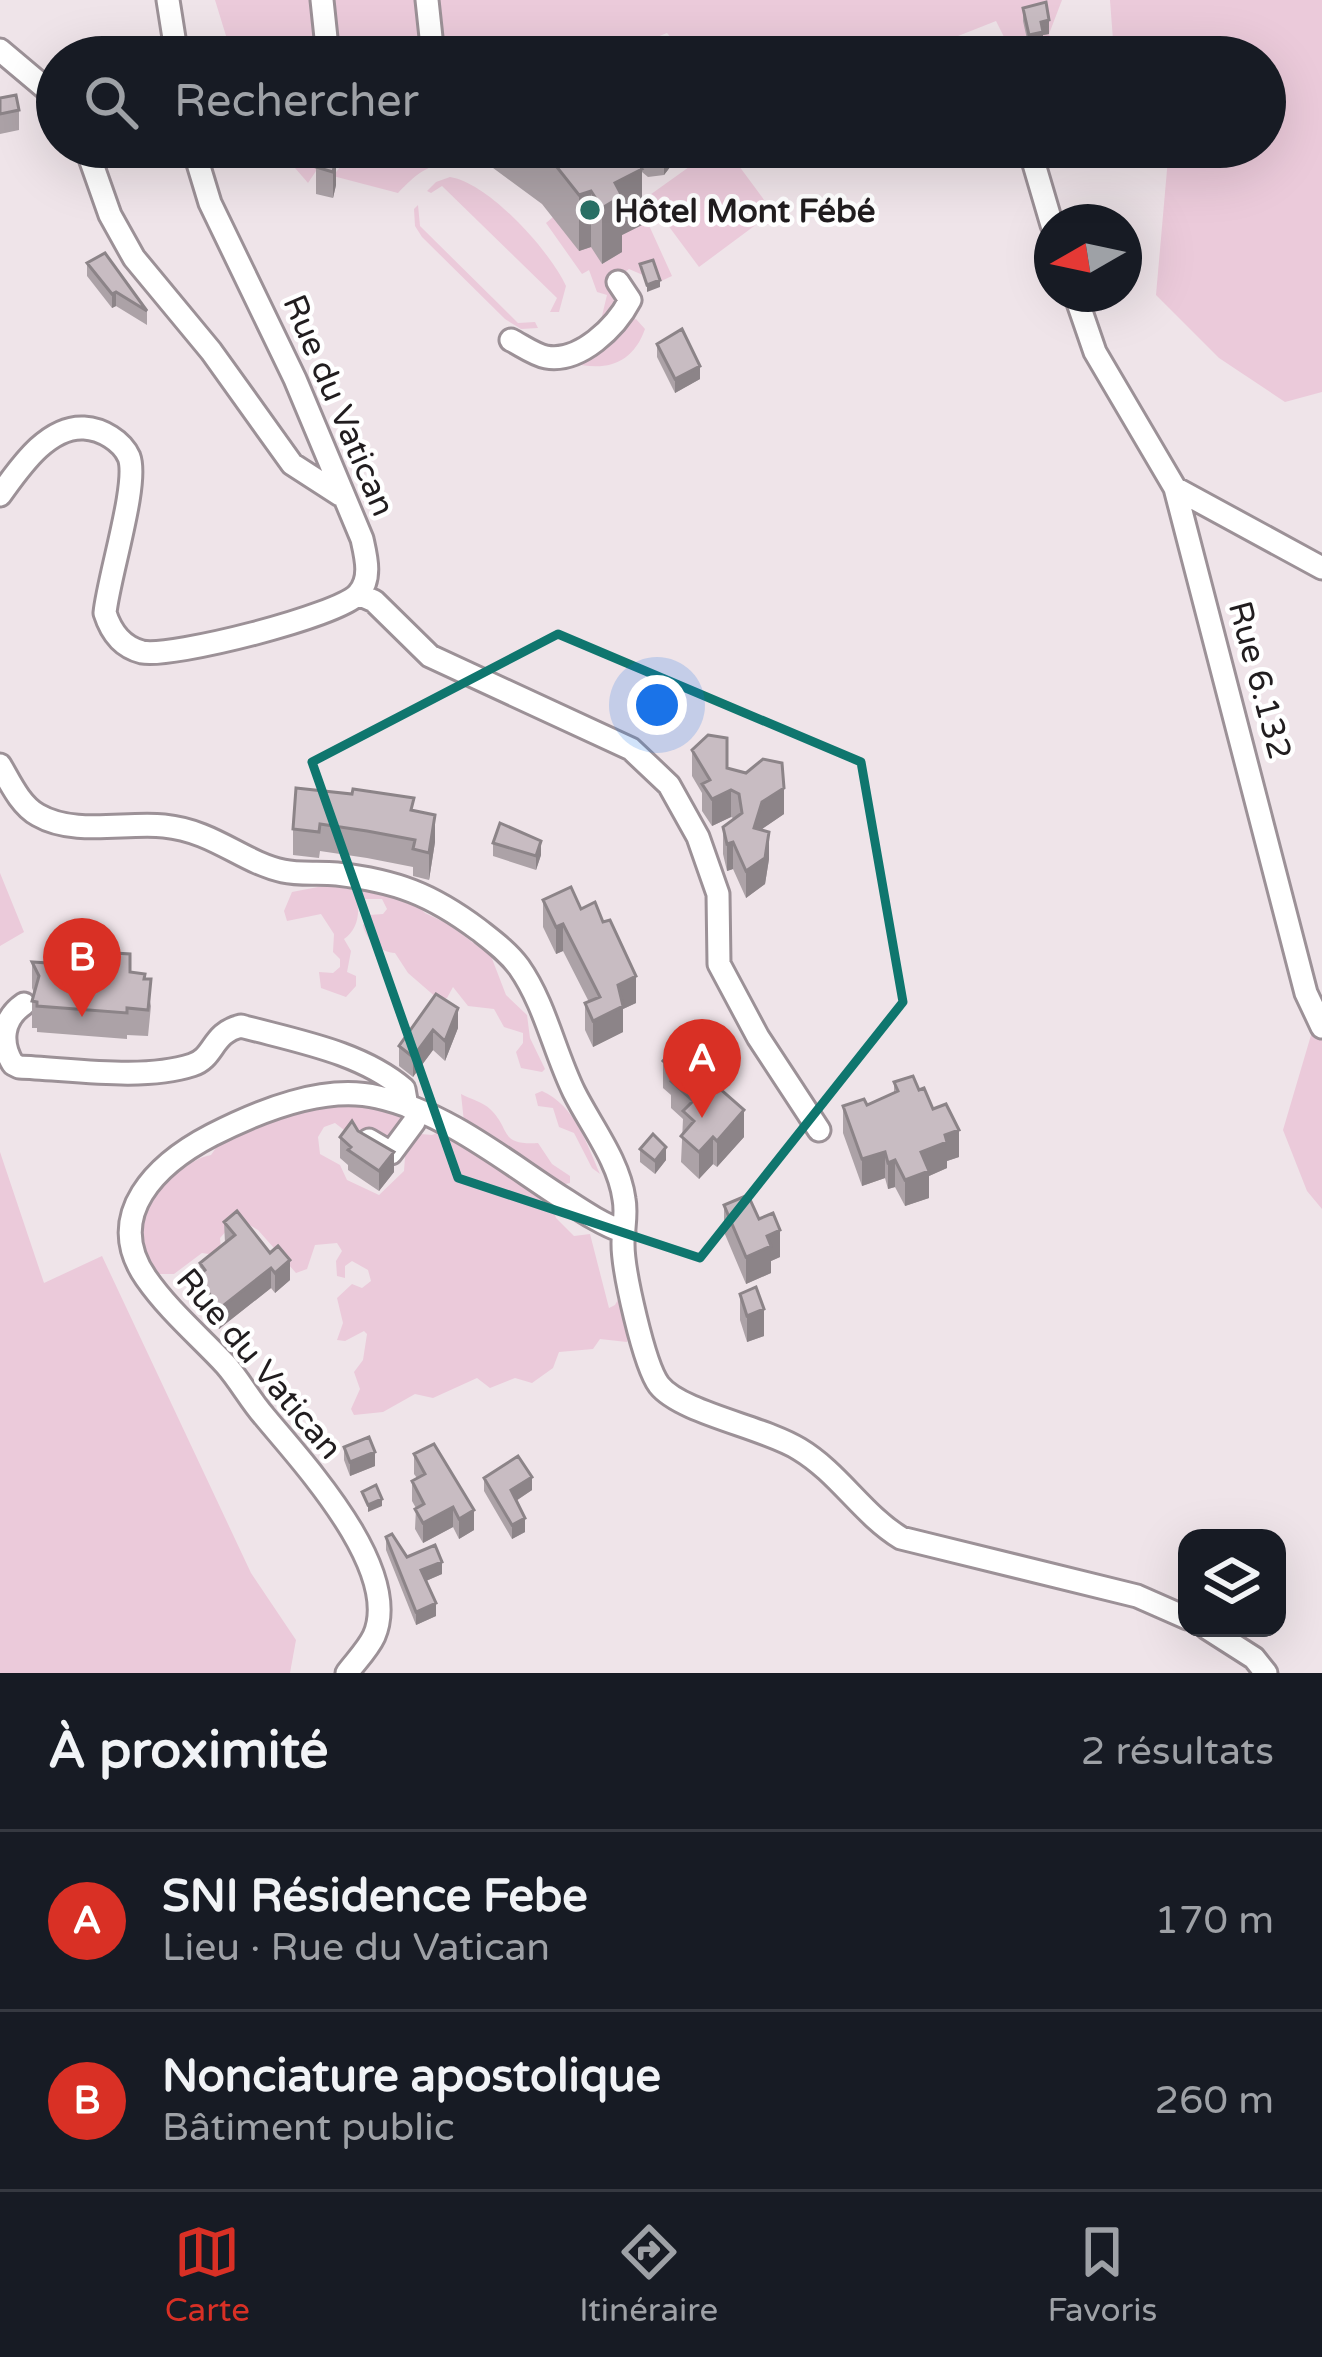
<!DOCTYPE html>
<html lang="fr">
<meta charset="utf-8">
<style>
body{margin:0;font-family:"Varela Round",sans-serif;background:#242831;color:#f1f3f6}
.controls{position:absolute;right:36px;bottom:36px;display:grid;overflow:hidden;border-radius:24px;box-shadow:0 12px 48px #0002}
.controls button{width:108px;height:108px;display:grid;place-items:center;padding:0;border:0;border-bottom:3px solid #363941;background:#171b24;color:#f1f3f6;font:60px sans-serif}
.compass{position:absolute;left:1034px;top:204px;width:108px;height:108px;border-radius:50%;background:#171b24;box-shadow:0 12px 48px #0002;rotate:261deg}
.you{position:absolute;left:657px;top:705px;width:42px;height:42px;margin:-30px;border:9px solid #fff;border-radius:50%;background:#1a73e8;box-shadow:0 0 0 18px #1a73e833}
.badge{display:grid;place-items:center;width:78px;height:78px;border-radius:50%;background:#d93025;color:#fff;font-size:39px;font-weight:700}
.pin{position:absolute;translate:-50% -99px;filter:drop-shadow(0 3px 6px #0008)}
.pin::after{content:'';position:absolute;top:63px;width:42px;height:36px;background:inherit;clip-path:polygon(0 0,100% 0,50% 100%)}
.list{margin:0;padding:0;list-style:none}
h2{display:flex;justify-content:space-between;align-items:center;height:156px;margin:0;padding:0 48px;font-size:51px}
h2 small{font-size:39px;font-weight:400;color:#9ea1a6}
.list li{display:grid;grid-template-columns:78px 1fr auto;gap:36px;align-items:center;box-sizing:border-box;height:180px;padding:0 48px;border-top:3px solid #363941}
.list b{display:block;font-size:45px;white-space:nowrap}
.list p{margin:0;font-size:39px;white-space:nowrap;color:#9ea1a6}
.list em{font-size:39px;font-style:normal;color:#9ea1a6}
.icon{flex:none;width:66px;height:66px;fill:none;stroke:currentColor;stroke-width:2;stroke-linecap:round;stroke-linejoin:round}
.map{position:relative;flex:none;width:1322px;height:1673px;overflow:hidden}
.search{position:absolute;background:#171b24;box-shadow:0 12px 48px #0002;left:36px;right:36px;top:36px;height:132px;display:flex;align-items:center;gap:30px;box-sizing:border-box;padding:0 42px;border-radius:66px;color:#9ea1a6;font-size:45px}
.sheet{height:516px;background:#171b24}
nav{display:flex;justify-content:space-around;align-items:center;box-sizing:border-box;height:168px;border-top:3px solid #363941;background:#171b24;font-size:33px;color:#9ea1a6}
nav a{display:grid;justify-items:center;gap:6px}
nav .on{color:#d93025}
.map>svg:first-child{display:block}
.green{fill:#ebcada}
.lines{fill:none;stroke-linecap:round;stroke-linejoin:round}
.minor-casing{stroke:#9c9197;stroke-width:27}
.minor{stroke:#fff;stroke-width:21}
.wall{fill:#aca2a7}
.shaded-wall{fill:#8c8488}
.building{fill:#c8bcc2;stroke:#8c8488;stroke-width:3}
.marked{fill:none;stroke:#0f766e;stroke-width:9;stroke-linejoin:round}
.poi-dot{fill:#2a7166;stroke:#fff;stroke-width:4.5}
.labels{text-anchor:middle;stroke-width:9;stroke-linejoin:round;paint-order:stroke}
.poi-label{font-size:33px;font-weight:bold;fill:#211d1f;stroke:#fff;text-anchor:start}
.street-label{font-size:33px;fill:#211d1f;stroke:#fff}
</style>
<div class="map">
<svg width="1322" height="1673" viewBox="0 0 1322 1673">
<rect width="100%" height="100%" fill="#efe4e9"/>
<path class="green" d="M215,0H1062L1049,34L1056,57H1014L996,21L905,57H688L667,33L607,57H251L227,39Z
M1110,0H1322V392L1285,402L1219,358L1156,295L1169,147H1265V57H1125L1113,40Z
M284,147H351L335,164L320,165L308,183L289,161Z
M356,147H480L474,156L467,152L461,164C432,160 417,173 398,193L333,176Z
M717,147H725L770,208L765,218L699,267L647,197Z
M450,177C489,183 550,251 566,286L559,312H550L557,298L442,186L431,193L427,191L436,182Z
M418,205L420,226L518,323L535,322L538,328L521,329L505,319L422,237L415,226L414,209Z
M553,217L583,249L594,246L602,264L621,252L615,239L647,221L672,276L659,282L629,269L610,283L615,299L610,322L601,320L607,295L597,292L589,270L582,274L546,223Z
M636,319L645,329C632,366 603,372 569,362L626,321Z
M0,873L24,932L0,946Z
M358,886L393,897H409L425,913L448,924L491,956L506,995L527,1015L530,1038L545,1069L542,1072L521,1068L516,1052L523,1043V1033L504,1027L494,1009L468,1006L453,987L447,998L438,999L408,973L395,953C381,953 365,939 363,925L370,915L383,914L387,909L382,899H356C361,912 357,931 344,939L351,951L347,972L356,976V986L346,997L321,988L319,972L333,973L340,967V959L333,952L334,934L321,914L287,921L284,911L292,892L318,887Z
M1322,998V1209L1307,1191L1283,1130Z
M542,1091C575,1106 586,1142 600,1174L592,1168L574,1133L559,1127L553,1108L538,1106L535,1094Z
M461,1094C470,1099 483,1102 490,1109C512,1130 498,1145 538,1143L552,1164L570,1176V1183L561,1185L550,1196L556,1218L574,1236L590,1234L609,1308L615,1305L620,1296L629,1327L627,1342L600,1339L593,1349L559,1352L553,1368L532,1383L515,1378L490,1388L477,1378L433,1398L415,1394L383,1412L354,1415L351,1409L360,1389L354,1372L363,1360L367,1334L364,1331L345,1341L337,1340L343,1323L337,1298L352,1284L362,1288L371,1281L368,1270L352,1261L345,1266V1278L337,1276L336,1261L342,1251L337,1243L315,1245L307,1269L296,1273L258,1230L246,1223L229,1228L220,1238L221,1250L215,1255L202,1253L174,1274H153C137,1245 141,1218 152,1188C175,1180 188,1159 211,1155L223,1138L233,1140L252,1124L325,1096L407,1114L390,1141L348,1133L335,1123L324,1127L318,1137L320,1154L340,1165L347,1180L379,1195L404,1171L406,1144L421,1134L432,1135L464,1122Z
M0,1152L44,1283L102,1256L251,1573L296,1640L290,1673H0Z"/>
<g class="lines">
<defs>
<path id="minor" d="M168,0L177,57
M322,0L328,57
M0,50L57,98
M1001,56L1002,57
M389,57L433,56L427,0
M86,147L110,215L134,258L211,351L292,464L340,495
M1029,147L1052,225
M1075,294L1095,352L1175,488L1306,993L1322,1027
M511,340C521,345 535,355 546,357C580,363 616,327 630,300L618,282
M1175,488L1322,568
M0,495C19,469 47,426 84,428C102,429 122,441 129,457C139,483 108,579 105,613C111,632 122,647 142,652C172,658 338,616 358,594C372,579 366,557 362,539L295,379L210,203L193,147
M358,594L374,601L430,656L631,749L669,785L698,837L718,894L719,964L758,1037L819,1130
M0,765C10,782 20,805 38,815C74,836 125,822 164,826C214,831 242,862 283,871C300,875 319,872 337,874C396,881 431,894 479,930C493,941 508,952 519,967C545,1004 554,1051 574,1092C591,1126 619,1161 624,1199C627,1214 623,1229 623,1244C623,1271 644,1365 659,1385C681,1413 764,1427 799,1449C839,1473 862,1514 901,1538L1137,1596L1187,1618
M24,1004C2,1019 0,1043 13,1064L19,1067C70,1069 143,1081 192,1065C215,1058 211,1033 241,1026C296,1041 361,1052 404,1089L407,1106
M369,1140L391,1153L414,1122L417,1110
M1207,1628L1254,1658L1266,1673
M347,1673C356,1661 368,1649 374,1636C403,1570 303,1463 264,1416C250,1400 240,1381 226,1365C199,1336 169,1311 146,1278C102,1215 158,1163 212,1135C259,1111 324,1084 378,1097C445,1112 504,1160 561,1197C581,1210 601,1224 624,1232"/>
</defs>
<use href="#minor" class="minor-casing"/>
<use href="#minor" class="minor"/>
</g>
<path class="wall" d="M1023,8L1049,34L1043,35V45L1029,48L1023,21Z
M0,98L19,110V130L0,134Z
M487,147H627L633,156V147H674V162L664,175L648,177L642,172V225L622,235V252L602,264L591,247L579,251L542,204L489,165V148Z
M336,159V185L333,198L316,194V167Z
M87,263L147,311V325L116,306L112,308L87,276Z
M657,344L700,379L675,393L657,357Z
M692,750L727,768L784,814L762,829L769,859L765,884L746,898L733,869L727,871L723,854V827L735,819L731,817L712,826L702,811V793L692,776Z
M414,811L435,842L429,880L413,876V867L367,858L320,851L319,858L293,855V829Z
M493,843L541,855L536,870L493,856Z
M543,900L581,909L636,1003L623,1009V1032L593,1047L585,1030V1003L589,1002L563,951L556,954L543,927Z
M32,962L130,972L145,979L151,1006L148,1036L127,1035V1039L37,1032V1028H32V1001L34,993L32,988Z
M436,994L458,1028L445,1061L433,1050L413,1077L399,1066V1046Z
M663,1061L716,1085L744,1137L717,1167L713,1164L699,1179L681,1162L683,1119L671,1108V1095L663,1088Z
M894,1082L919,1090L933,1109L959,1157L947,1161V1168L929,1176V1198L905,1206L895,1187L888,1189L885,1178L862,1186L843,1133V1106L867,1105L894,1093Z
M358,1131L394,1172L379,1191L348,1170V1165L340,1158V1137Z
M640,1149L666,1160L655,1174L640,1162Z
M724,1205L759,1219L780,1257L771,1261V1273L746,1284L724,1232Z
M224,1222L290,1280L275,1293L271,1288L219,1329L198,1296V1276L200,1263L225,1243Z
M740,1294L764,1336L747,1342L740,1320Z
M344,1447L375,1466L350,1476L344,1460Z
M414,1454L474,1530L459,1539L453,1527L423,1543L415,1529L416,1508L412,1501V1481L417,1478L414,1474Z
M484,1478L532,1490L516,1501L525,1532L512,1539L484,1491Z
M386,1537L407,1557L442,1574L426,1581L436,1616L416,1625L386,1550Z"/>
<path class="shaded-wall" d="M1049,20V34L1043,35V45L1029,48V35L1041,22Z
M674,148V162L664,175V161Z
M336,159V185L333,198V172Z
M642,169V225L622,235V252L602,264V208L615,183Z
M591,191V247L579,251V195Z
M660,280V287L647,292V285Z
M116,292V306L112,308V294Z
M700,366V379L675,393V379Z
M784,788V814L762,829L754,855V828L762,802Z
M731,790V817L712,826V799Z
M435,815V842L429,880V853Z
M769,832V859L765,884L746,898V871Z
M541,841V855L536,870V856Z
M733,842V869L727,871V844Z
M563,924V951L556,954V927Z
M636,976V1003L623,1009V1032L593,1047V1021L618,985Z
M458,1008V1028L445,1061V1041Z
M433,1030V1050L413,1077V1057Z
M744,1110V1137L717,1167V1141Z
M959,1130V1157L947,1161V1168L929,1176V1198L905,1206V1180L921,1152L945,1135Z
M713,1137V1164L699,1179V1152Z
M666,1147V1160L655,1174V1161Z
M394,1152V1172L379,1191V1171Z
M885,1152V1178L862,1186V1159Z
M895,1160V1187L888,1189V1163Z
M780,1230V1257L771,1261V1273L746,1284V1257L767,1236Z
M290,1260V1280L275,1293V1273Z
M271,1268V1288L219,1329V1309Z
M764,1309V1336L747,1342V1316Z
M375,1452V1466L350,1476V1462Z
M532,1477V1490L511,1504V1490Z
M382,1499V1506L368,1512V1505Z
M453,1507V1527L423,1543V1523Z
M474,1510V1530L459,1539V1519Z
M525,1518V1532L512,1539V1525Z
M442,1562V1574L421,1583V1570Z
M436,1603V1616L416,1625V1612Z"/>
<path class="building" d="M1046,2L1049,20L1041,22L1043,32L1029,35L1023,8Z
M518,45L530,51L537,57H510Z
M16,95L19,110L0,114V98Z
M541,147H627L642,169L615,183L622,196L602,208L591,191L579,195Z
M634,147H674V148L664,161L648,163L635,153Z
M320,154L336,159L333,172L316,167Z
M105,253L147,311L116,292L112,294L87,263Z
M653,260L660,280L647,285L640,264Z
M682,329L700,366L675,379L657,344Z
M708,735L727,738V768L746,773L763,759L782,763L784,788L762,802L754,828L769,832L765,858L746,871L733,842L727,844L723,827L742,813L739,794L731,790L712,799L702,784L710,780L692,750Z
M296,788L352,794L353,789L414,798L411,810L435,815L429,853L413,849L415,840L367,831L320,824L319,832L293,829Z
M500,823L541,841L536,856L493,843Z
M571,887L581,909L595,902L603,922L610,920L636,976L618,985L623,1006L593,1021L585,1003L600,997L563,924L556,927L543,900Z
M80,951L130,954V972L145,974L144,979H151L148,1010L127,1008V1013L37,1006V1002L32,1001L39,976L32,962L79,965Z
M436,994L458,1008L445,1041L433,1030L413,1057L399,1046Z
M681,1041L716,1073L710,1080L744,1110L717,1141L713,1137L699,1152L681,1136L694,1121L683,1111L693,1101L671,1081L677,1074L663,1061Z
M913,1076L919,1090L924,1088L933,1109L946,1104L959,1130L945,1135L947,1142L921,1152L929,1171L905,1180L895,1160L888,1163L885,1152L862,1159L843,1106L864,1099L867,1105L898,1091L894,1082Z
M352,1121L358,1131L394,1152L379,1171L348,1150L351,1147L340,1137Z
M653,1134L666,1147L655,1161L640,1149Z
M748,1195L759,1219L773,1213L780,1230L767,1236L771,1246L746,1257L724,1205Z
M237,1211L270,1253L278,1246L290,1260L275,1273L271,1268L219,1309L198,1276L205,1270L200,1263L235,1235L224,1222Z
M756,1287L764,1309L747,1316L740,1294Z
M369,1437L375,1452L350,1462L344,1447Z
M434,1444L474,1510L459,1519L453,1507L423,1523L415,1509L424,1504L412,1481L425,1474L414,1454Z
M518,1456L532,1477L511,1490L525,1518L512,1525L484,1478Z
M376,1485L382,1499L368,1505L362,1492Z
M392,1534L407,1557L435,1545L442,1562L421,1570L436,1603L416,1612L386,1537Z"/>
<path class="marked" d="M558,634L861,762L903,1002L700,1258L458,1178L312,762Z"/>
<circle class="poi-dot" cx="590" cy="210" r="12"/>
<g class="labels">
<g class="poi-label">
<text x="614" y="222">Hôtel Mont Fébé</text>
</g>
<g class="street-label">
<text transform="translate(340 405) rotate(67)" y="12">Rue du Vatican</text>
<text transform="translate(1261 680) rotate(75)" y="12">Rue 6.132</text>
<text transform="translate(260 1363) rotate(50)" y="12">Rue du Vatican</text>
</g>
</g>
</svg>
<div class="controls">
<button><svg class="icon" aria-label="layers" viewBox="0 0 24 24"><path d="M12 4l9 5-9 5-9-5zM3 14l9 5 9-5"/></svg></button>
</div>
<svg class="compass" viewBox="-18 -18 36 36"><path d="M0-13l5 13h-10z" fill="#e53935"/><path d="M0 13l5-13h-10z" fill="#9ea1a6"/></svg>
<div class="you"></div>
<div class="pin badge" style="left:702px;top:1118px">A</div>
<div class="pin badge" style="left:82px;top:1017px">B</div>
<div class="search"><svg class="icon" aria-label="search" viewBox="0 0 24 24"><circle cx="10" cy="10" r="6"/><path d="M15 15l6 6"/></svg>Rechercher</div>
</div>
<section class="sheet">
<h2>À proximité<small>2 résultats</small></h2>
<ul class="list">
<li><span class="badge">A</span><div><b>SNI Résidence Febe</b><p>Lieu · Rue du Vatican</p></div><em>170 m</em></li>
<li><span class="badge">B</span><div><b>Nonciature apostolique</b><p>Bâtiment public</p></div><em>260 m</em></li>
</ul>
</section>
<nav>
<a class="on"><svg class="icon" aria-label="map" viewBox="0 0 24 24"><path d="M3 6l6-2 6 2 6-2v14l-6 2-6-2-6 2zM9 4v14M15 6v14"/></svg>Carte</a>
<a><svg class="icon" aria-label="directions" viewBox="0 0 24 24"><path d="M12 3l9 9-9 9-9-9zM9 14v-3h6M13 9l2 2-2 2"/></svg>Itinéraire</a>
<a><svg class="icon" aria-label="saved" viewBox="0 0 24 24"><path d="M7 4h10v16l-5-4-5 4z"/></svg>Favoris</a>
</nav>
